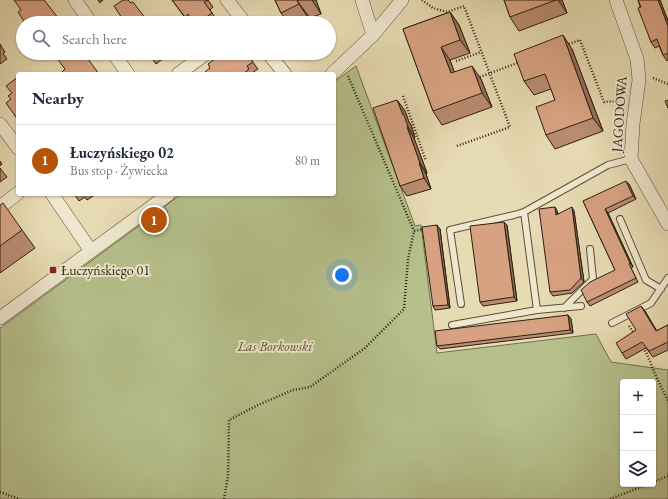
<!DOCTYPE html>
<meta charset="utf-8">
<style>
body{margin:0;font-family:"EB Garamond",serif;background:#f2f2f3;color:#1f2937}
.controls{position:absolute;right:12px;bottom:12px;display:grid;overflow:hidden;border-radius:4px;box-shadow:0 1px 3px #0004}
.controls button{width:36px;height:36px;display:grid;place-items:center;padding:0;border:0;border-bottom:1px solid #e0e1e3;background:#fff;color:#1f2937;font:20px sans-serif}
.you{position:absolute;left:342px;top:275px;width:14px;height:14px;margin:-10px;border:3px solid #fff;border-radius:50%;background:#1a73e8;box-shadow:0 0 0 6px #1a73e833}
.badge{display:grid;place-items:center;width:26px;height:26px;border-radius:50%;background:#b45309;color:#fff;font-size:13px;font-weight:700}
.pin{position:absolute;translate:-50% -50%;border:2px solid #fff;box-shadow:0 1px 4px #0006}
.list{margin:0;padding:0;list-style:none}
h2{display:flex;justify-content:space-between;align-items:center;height:52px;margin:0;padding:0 16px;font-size:17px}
h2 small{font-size:13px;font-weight:400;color:#747a83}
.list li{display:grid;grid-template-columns:26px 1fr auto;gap:12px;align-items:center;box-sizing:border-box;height:72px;padding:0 16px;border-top:1px solid #e0e1e3}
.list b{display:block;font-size:15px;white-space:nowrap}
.list p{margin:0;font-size:13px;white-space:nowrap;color:#747a83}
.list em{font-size:13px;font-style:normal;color:#747a83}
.icon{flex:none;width:22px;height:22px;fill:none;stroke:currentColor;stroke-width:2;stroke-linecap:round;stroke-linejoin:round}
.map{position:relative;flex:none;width:668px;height:499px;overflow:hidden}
.search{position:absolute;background:#fff;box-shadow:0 1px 3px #0004;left:16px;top:16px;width:320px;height:44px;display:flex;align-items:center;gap:10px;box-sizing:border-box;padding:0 14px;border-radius:22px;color:#747a83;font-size:15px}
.panel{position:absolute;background:#fff;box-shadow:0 1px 3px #0004;left:16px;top:72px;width:320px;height:124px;border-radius:4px}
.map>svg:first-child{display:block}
.green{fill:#b5c08c;stroke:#726f50;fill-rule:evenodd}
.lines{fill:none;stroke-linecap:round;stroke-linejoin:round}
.lane-casing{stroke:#5c4d3b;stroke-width:8}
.street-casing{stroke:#5c4d3b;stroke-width:14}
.path{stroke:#2e1e13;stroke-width:2.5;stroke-dasharray:1 2;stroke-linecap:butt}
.lane{stroke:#efe8ce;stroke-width:6}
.street{stroke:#efe8ce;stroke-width:13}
.wall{fill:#b98b6f;stroke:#2e1e13}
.shaded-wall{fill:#96715a;stroke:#2e1e13}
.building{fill:#d7a281;stroke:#2e1e13}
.poi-dot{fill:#8f2418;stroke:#efe8ce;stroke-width:1.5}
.labels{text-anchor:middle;stroke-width:4;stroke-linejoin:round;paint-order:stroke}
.street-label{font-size:14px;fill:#2e1e13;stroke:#efe8ce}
.poi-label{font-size:14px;fill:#2e1e13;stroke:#efe8ce;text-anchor:start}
.park-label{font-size:14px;font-style:italic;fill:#564f37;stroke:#efe8ce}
</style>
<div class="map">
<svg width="668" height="499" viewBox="0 0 668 499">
<rect width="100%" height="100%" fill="#e7dbb3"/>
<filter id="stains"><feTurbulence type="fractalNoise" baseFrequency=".005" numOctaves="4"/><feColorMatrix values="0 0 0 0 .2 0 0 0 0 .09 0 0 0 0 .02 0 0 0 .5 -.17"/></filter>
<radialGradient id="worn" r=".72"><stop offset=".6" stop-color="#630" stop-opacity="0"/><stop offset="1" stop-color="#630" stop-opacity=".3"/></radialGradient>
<path class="green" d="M356,66L415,226L421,225L437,353L596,334L611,362L668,370V499H0V328L140,225L144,231L168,212L164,207L181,194H334V82ZM623,382H653V484H623Z"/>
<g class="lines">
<defs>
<path id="lane" d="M524,212L537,310
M620,219L646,280L661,289
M461,304L450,230L514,215L524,212L608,165L631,159
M564,308L593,279L590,249
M612,323L651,303L668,278
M452,325L537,310L581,306"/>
<path id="street" d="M75,0L91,23
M227,0L245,23
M362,0L373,35
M616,0L637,59L639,80L633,124L631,159L668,224
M113,53L128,74
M268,53L285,74
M178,74L207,53
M332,74L373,35L402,0
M0,124L18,148
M52,194L91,251
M0,207L18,193
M0,318L169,194"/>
</defs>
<use href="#lane" class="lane-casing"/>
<use href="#street" class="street-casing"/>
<path class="path" d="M422,0L433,8L447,12L464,6L510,127L457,146
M566,45L580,40L604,102L619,101
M456,61L481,52
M348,76L414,231
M477,78L520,62
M653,78L668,84
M403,96L426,161
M629,326L635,335
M643,348L647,354L655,374L668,401
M653,482L668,476
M0,492L19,499
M224,499L228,476L229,420L258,405L293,390L310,387L365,348L404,309L408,259L414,231L424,229
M610,499L649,484"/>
<use href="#lane" class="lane"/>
<use href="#street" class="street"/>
</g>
<path class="wall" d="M44,0L61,23H25Z
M98,0H103L100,3Z
M172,0H208L213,7L210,10L217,20L213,23H194L193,22L192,23H189Z
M275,0H316L321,14L310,18L311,22L310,23H288L281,13Z
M504,0H562L567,13L519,31L510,17Z
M638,0H660L668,21V60L667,61L663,55L659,46L655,48L651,42Z
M450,12L459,25L470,53L450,60L454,72L481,79L492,107L442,125L433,111L403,29Z
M0,44L5,52L3,53L7,59L0,64Z
M572,49L603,131L555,149L546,135L555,100L551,89L534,95L524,81Z
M135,53H147L139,59Z
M148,53H167L168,55L156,64Z
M246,53L258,69L252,73L253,74H206L210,68Z
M397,100L405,111L409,122L411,125L415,137L414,138L427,173L426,174L431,189L407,196L400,186Z
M0,161L2,164L0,166Z
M0,168L7,177L0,182Z
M629,184L636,199L608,213L633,267L631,268L638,282L590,306L587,302L615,270L583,201Z
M74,194H96L87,200L85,197L79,201Z
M0,205L22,230L35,248L0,273Z
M555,207L557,211L558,214L574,211L584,282L572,293L553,296L550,292Z
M507,225L517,301L483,306L480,302Z
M440,229L450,308L435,310L433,306Z
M645,311L656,331L668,325V350L653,357L646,348L626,359L622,353L636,330Z
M568,315L571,319L573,333L440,349L437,346Z"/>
<path class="shaded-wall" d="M312,0H316L321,14Z
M558,0H562L567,13Z
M658,0H660L668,21V26Z
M297,1L310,18L311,22Z
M450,12L459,25L470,53L460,40Z
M563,35L572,49L603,131L593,118Z
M441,47L450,60L460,87L451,73Z
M472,66L481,79L492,107L482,93Z
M397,100L405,111L409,122L411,125L415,137L408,127L403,115Z
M407,127L414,138L427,173L420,163Z
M419,163L426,174L431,189L424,178Z
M626,181L629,184L636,199L633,196Z
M555,207L557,211L558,218L556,215Z
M572,207L574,211L584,282L581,278Z
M605,209L608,213L633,267L630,263Z
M504,222L507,225L517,301L514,297Z
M437,225L440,229L450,308L448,305Z
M641,306L645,311L660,336L656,331Z
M568,315L571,319L573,333L570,330Z"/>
<path class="building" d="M14,0H44L59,19L55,22L56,23H25L18,12L21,10Z
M123,0H128L131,3L133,2L149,23H115L122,18L114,6Z
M172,0H208L204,2L212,13L198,23H195L188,14L185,17Z
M275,0H299L297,1L299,4L281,13Z
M504,0H556L510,17Z
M638,0H658L668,26V53L663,55L657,39L651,42L638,8L641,7Z
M450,12L460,40L441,47L451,73L472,66L482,93L433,111L403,29Z
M563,35L593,118L546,135L536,107L555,100L545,74L524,81L514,54Z
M53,53H78L82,57L85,55L99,74H63L62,72L65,69Z
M149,53H155L151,56Z
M223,53H246L253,62L247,66L249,69L243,74H206L205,72L210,68L208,64Z
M18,77V120L6,103L11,99L8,96L12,93L6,86Z
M397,100L403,115H404L408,127H407L420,163H419L424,178L400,186L373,108Z
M668,100V108L665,101Z
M626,181L633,196L605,209L630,263L629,264L636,278L587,302L581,290L590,282L615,270L583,201Z
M3,203L22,230L0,246V205Z
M555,207L556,215L572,207L581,278L570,290L550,292L539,209Z
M504,222L514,297L480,302L470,226Z
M437,225L448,305L433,306L422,227Z
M641,306L656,331L668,325V342L649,351L642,342L622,353L616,343L636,330L626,314Z
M568,315L570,330L437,346L435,331Z"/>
<rect class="poi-dot" x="49" y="266" width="8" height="8" rx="2"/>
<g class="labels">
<g class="street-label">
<text transform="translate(619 114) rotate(-86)" y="5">JAGODOWA</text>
</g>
<g class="poi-label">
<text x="61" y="275">Łuczyńskiego 01</text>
</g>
<g class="park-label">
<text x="275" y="351">Las Borkowski</text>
</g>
</g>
<rect width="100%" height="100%" filter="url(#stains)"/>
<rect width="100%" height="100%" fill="url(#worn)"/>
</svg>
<div class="controls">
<button>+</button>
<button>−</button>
<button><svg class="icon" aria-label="layers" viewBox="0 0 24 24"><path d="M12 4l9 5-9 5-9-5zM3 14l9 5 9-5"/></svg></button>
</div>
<div class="you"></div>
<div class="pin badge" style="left:154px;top:220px">1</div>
<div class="search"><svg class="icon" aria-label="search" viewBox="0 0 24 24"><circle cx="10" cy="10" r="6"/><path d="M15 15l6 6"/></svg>Search here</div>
<section class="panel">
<h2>Nearby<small></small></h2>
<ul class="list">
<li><span class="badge">1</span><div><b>Łuczyńskiego 02</b><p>Bus stop · Żywiecka</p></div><em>80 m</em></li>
</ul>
</section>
</div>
